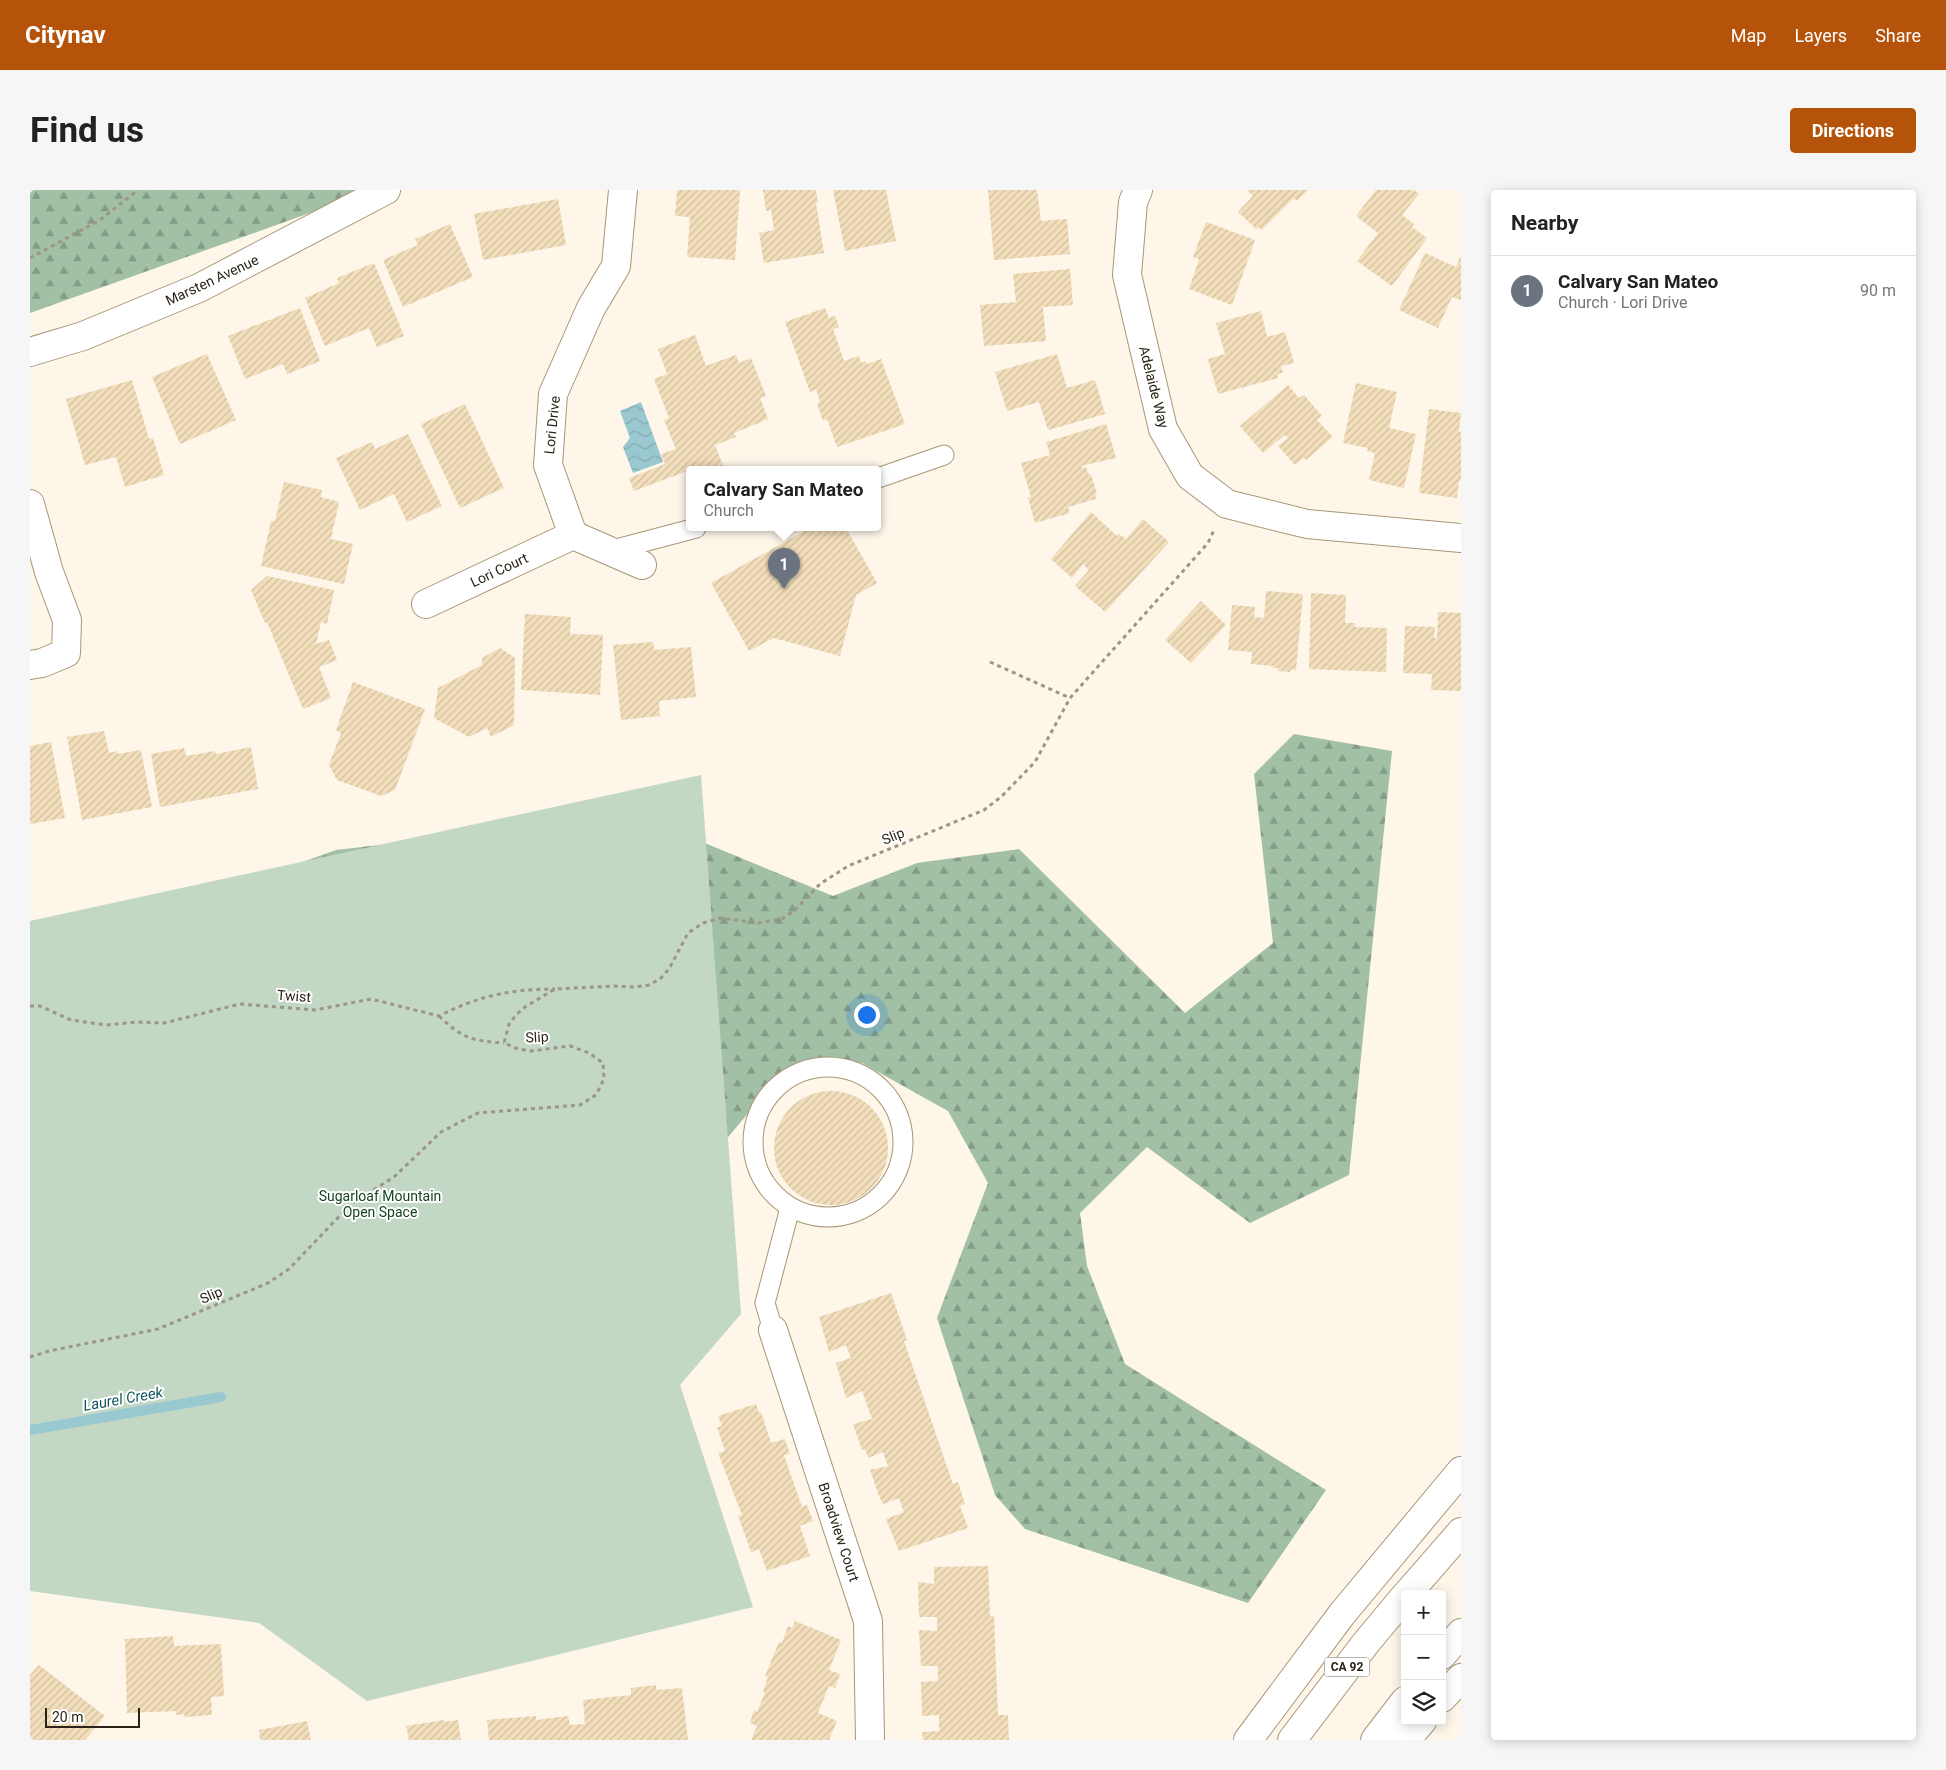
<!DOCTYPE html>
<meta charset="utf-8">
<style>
body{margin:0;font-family:Roboto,sans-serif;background:#f6f6f6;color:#222}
.controls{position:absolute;right:15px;bottom:15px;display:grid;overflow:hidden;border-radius:5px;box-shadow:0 2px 12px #0003}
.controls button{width:45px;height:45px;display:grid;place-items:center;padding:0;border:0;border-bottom:1px solid #e0e0e0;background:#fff;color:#222;font:25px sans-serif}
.scale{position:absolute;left:15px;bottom:12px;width:95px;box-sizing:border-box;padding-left:5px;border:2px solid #2a2316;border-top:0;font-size:14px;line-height:18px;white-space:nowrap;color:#2a2316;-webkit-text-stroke:4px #fff;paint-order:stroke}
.you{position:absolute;left:836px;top:824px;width:18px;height:18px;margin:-12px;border:4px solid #fff;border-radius:50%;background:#1a73e8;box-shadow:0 0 0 8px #1a73e833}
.badge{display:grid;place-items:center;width:32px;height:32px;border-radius:50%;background:#b45309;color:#fff;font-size:16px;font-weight:700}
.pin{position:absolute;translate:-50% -41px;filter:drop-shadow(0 1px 2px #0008)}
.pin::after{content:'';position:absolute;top:26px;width:18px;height:15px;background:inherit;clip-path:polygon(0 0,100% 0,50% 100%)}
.popup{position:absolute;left:656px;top:276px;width:195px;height:65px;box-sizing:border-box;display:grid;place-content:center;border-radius:5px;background:#fff;filter:drop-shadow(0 1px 4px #0005);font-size:16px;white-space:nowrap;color:#767676}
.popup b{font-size:19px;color:#222}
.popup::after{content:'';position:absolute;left:50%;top:100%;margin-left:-10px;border:10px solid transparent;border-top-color:#fff}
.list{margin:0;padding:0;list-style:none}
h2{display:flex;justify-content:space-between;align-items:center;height:65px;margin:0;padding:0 20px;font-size:21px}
h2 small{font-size:16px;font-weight:400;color:#767676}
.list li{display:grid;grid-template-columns:32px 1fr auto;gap:15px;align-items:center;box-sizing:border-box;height:70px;padding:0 20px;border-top:1px solid #e0e0e0}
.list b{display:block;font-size:19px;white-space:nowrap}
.list p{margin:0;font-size:16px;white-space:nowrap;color:#767676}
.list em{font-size:16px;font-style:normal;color:#767676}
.icon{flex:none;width:28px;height:28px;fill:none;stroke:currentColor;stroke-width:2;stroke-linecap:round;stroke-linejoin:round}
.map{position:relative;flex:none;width:1431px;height:1550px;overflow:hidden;border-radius:5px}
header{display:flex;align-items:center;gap:30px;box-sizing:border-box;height:70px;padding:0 25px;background:#b45309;color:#fff}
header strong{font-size:24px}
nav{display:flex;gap:28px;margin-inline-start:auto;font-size:18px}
.intro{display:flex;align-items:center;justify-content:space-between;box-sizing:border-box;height:120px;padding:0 30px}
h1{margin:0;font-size:35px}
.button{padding:12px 22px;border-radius:5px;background:#b45309;color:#fff;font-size:18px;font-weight:700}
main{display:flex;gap:30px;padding:0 30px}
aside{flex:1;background:#fff;border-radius:5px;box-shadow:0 2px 12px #0003}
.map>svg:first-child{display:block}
.forest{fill:url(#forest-firs)}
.park{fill:#c3d7c5}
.water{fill:url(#water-waves)}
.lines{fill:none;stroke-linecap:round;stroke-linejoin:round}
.stream{stroke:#99c8d1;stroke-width:10}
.building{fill:url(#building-hatch)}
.lane-casing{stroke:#a89677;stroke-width:21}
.street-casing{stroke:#a89677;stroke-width:30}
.highway-casing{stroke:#a89677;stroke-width:30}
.path{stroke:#9c9588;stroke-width:3;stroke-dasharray:4 4;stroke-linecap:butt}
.lane{stroke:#fff;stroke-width:19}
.street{stroke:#fff;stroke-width:28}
.highway{stroke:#fff;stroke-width:28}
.labels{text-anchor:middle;stroke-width:4;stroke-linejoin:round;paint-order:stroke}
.shield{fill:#fff;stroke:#6a655c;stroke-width:1}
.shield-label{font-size:12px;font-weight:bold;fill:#2a2316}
.street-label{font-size:14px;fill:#2a2316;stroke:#fff}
.park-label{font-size:14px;fill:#14441f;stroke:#fff}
.water-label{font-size:15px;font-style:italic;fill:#145660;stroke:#fff}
</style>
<header>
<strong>Citynav</strong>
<nav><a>Map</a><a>Layers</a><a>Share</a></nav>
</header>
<div class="intro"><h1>Find us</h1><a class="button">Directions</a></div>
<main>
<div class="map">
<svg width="1431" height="1550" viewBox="0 0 1431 1550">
<defs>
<pattern id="forest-firs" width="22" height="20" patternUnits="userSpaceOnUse" patternTransform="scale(1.25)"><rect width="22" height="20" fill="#a1c0a5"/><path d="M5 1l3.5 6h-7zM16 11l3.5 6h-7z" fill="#839c85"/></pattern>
<pattern id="water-waves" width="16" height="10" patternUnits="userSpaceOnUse" patternTransform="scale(1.25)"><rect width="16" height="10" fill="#99c8d1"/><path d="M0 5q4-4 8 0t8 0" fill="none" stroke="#84acb3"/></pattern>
<pattern id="building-hatch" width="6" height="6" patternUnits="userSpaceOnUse" patternTransform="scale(1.25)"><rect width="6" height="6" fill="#f3debb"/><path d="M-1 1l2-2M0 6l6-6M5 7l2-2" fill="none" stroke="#d0bea0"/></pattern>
</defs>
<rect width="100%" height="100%" fill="#fdf6e9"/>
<path class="forest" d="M0,0H344L0,123Z
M1264,544L1362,561L1319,985L1220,1033L1117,957L1050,1023L1057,1076L1095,1174L1296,1300L1218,1413L995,1339L965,1305L907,1128L958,993L918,921L832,873L785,869L746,890L678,971L0,758L38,756L306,660L607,625L803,706L887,673L989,659L1155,823L1243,753L1224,584Z"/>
<path class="park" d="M671,585L711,1124L650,1195L723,1417L337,1511L229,1433L0,1401V731Z"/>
<path class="water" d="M611,212L633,272L603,283L593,257L600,248L590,221Z"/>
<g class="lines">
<path class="stream" d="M0,1240L191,1207"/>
</g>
<path class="building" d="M647,0H710L705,70L657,67L660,27L645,26Z
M733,0H786L788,13H786L794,63L734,73L729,43L744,40L741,20L736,21Z
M803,0H856L866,51L815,61Z
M958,0H1007L1011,31L1037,29L1040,64L964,70Z
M1217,0H1278L1267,11L1264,8L1232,40L1228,37L1226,39L1208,22L1223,6Z
M1346,0H1384L1389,4L1372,25L1384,34L1382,37L1397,48L1362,96L1327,71L1348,43L1326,26Z
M528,9L536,55L453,70L444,24Z
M1176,32L1225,50L1202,115L1159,99L1169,69L1163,67Z
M420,34L443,87L373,117L353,70L388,55L385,49Z
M1395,63L1426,77L1431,65V110L1422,107L1408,138L1369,120Z
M344,73L374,146L347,157L339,138L295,156L275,108L309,93L307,88Z
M1040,79L1043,115L1013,117L1016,151L954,156L950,115L986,112L983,84Z
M270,118L290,171L257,184L253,174L215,189L198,146Z
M795,118L799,128L805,126L809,137L803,139L814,171L829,166L831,173L836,171L837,174L851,169L875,234L807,257L797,229L793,231L787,214L790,212L786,199L780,202L755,132Z
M1231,121L1237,147L1255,142L1264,173L1251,176L1253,183L1247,184L1248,188L1188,204L1178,169L1195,164L1186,133Z
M665,145L676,176L706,165L709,173L721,168L736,206L730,208L738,229L704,243L706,247L685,255L694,278L687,280H660L604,301L599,288L635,274L631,264L646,259L634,230L639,228L624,189L637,184L628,159Z
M177,164L206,230L150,254L122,187Z
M1027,164L1037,198L1065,190L1075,224L1018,240L1009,212L977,221L965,182Z
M102,190L119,249L123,248L134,285L95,297L86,267L55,275L36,209Z
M1326,193L1367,202L1359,238L1386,244L1374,298L1339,290L1345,263L1337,261L1338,258L1313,253Z
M1258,195L1269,208L1274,205L1292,226L1287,230L1303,247L1276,270L1273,268L1265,275L1248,256L1258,248L1255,245L1233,263L1210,236Z
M435,214L474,298L430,318L391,234Z
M1399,219L1431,223L1429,241L1431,242V291H1429L1427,308L1389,303Z
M1076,234L1086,268L1051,276L1052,278L1056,277L1059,285H1061L1067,304L1065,305L1066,309L1038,317L1040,323L1005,333L998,308L1001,307L991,273L1020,265L1016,252Z
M378,244L412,316L377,332L364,304L330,320L306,268L342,252L345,259Z
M254,292L292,300L291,307L309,312L301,349L323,354L314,394L231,376L241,331H245Z
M1061,322L1087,346L1089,344L1096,349L1113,329L1139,352L1075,422L1045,396L1059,380L1053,374L1042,388L1021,369Z
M780,338H816L847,393L826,405L810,466L744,448L719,461L681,393Z
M237,386L304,400L297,434L291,432L286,454L299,450L307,470L289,477L301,508L273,519L237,432L235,433L221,400Z
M1236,401L1273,404L1266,480L1261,479L1260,482L1248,481V478H1243V476L1221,474L1222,462L1198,460L1202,415L1225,417L1224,427L1234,428Z
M1281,403L1316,405L1315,433H1325V437L1357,438L1356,482L1279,479Z
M1171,411L1196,435L1161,473L1135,450Z
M1408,422L1431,423V501L1401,500L1402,484L1373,483L1375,436L1405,437L1404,448H1407Z
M495,424L541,427L540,444L573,445L570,505L491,500Z
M623,452L624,460L661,457L666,507L629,511L630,526L591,530L583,455Z
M470,458L485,468L484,535L461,547L457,538L439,547L404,528L408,498L452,475V468Z
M323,492L395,519L365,600L351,606L307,590L299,575L311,543L306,540Z
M74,541L79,563L87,561V564L111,560L122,617L52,630L37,547Z
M21,552L35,628L0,634V556Z
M221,557L228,599L130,617L121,564L154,558L156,566L185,561L186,564Z
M744 958a57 57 0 1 1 114 0a57 57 0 1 1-114 0Z
M861,1103L877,1150L874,1151L923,1294L928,1292L935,1314L930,1316L938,1338L869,1361L856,1329L874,1322L869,1308L853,1314L849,1306L840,1280L858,1276L853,1262L838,1268L835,1259L832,1260L823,1234L842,1229L832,1201L816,1208L806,1173L821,1168L816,1155L799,1162L789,1127Z
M726,1214L729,1223L731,1222L741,1253L755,1249L760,1264L754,1265L772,1317L777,1315L783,1331L770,1336L780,1366L737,1381L729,1359L721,1362L708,1326L712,1325L688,1263L695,1261L687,1237L692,1236L688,1226Z
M958,1376L960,1426H964L968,1525H978L979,1550H893L892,1542L909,1541V1525L892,1526L891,1492L908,1491V1476H891L889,1440L907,1441V1427H889L888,1392L904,1394V1377Z
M765,1431L811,1450L799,1480L810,1484L805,1498L799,1496L788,1523L807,1531L799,1550H721L727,1536L720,1533L724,1520L727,1522L735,1502L733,1501L738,1487L735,1486L749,1452L752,1453L758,1436L762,1438Z
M143,1446L144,1456L191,1454L194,1506L181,1507L182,1525L155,1527L154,1524L146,1525V1521L97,1523L95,1449Z
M9,1475L75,1526L55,1550H0V1485Z
M626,1495V1500L652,1498L658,1550H459L457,1530L506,1526V1530L538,1526L540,1535L555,1534L553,1510L601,1505V1498Z
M414,1530V1532L428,1530L431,1550H379L376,1536Z
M277,1531L281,1550H230L229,1540Z"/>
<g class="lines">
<defs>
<path id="lane" d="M848,288L914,265
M579,361L666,338
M723 952a75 75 0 1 1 150 0a75 75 0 1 1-150 0Z
M743,1140L735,1113L760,1018"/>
<path id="street" d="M593,0L586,76L561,118L523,204L518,275L543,345L612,375
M1108,0L1103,12L1097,85L1133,239L1160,286L1197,314L1277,334L1431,348
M0,162L53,146L169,98L356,0
M0,314L19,382L37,430L36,463L12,473L0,475
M396,414L543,345
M743,1140L838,1431L840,1550"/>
<path id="highway" d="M1377,1404L1431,1342
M1412,1465L1431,1443
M1412,1508L1431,1488
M1218,1550L1312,1424L1431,1281
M1262,1550L1335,1454L1375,1406
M1345,1550L1375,1511
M1376,1550L1392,1531"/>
</defs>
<use href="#lane" class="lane-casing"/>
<use href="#street" class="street-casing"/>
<use href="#highway" class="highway-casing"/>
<path class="path" d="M0,68L70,30L108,0
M960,472L1040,508
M0,816H10L41,830L76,835L107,832L134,833L210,814L285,820L341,809L409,826C448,806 481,799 525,799
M409,826C433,849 443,851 474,853
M0,1167L19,1161L128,1139L238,1093L259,1079L321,1014L364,987L411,942L448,923L550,915L566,905L574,889L573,873L559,863L540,856L501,861L488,859L474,853L479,834L487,824L495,817L525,799L585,796L603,797L619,795L630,789L639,779L658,743L673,733L691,728L728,733L752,729L764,721L790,694L818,676L954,620L971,607L1005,572L1040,508L1178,353L1184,340"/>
<use href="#lane" class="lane"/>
<use href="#street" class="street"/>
<use href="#highway" class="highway"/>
</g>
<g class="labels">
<rect class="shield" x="1294.5" y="1467.5" width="45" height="19" rx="4"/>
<g class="shield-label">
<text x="1317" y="1481">CA 92</text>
</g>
<g class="street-label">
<text transform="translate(182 90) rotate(-25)" y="5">Marsten Avenue</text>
<text transform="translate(1124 197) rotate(76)" y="5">Adelaide Way</text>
<text transform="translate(522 235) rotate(-84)" y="5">Lori Drive</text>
<text transform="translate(469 380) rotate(-25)" y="5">Lori Court</text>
<text transform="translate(863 646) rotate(-22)" y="5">Slip</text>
<text transform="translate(264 806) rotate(4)" y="5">Twist</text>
<text transform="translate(507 847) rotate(-3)" y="5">Slip</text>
<text transform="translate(181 1105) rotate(-23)" y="5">Slip</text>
<text transform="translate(809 1342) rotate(72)" y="5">Broadview Court</text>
</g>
<g class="park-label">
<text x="350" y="1011">Sugarloaf Mountain<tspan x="350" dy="16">Open Space</tspan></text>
</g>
<g class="water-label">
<text transform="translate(93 1209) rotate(-10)" y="5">Laurel Creek</text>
</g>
</g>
</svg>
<div class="controls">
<button>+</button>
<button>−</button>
<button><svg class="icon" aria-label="layers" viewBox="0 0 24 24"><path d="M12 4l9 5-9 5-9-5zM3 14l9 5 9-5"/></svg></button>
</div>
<div class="scale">20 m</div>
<div class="you"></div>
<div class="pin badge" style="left:754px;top:399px;background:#6b7280">1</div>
<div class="popup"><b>Calvary San Mateo</b>Church</div>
</div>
<aside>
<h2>Nearby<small></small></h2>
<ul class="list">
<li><span class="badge" style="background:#6b7280">1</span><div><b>Calvary San Mateo</b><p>Church · Lori Drive</p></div><em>90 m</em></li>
</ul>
</aside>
</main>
